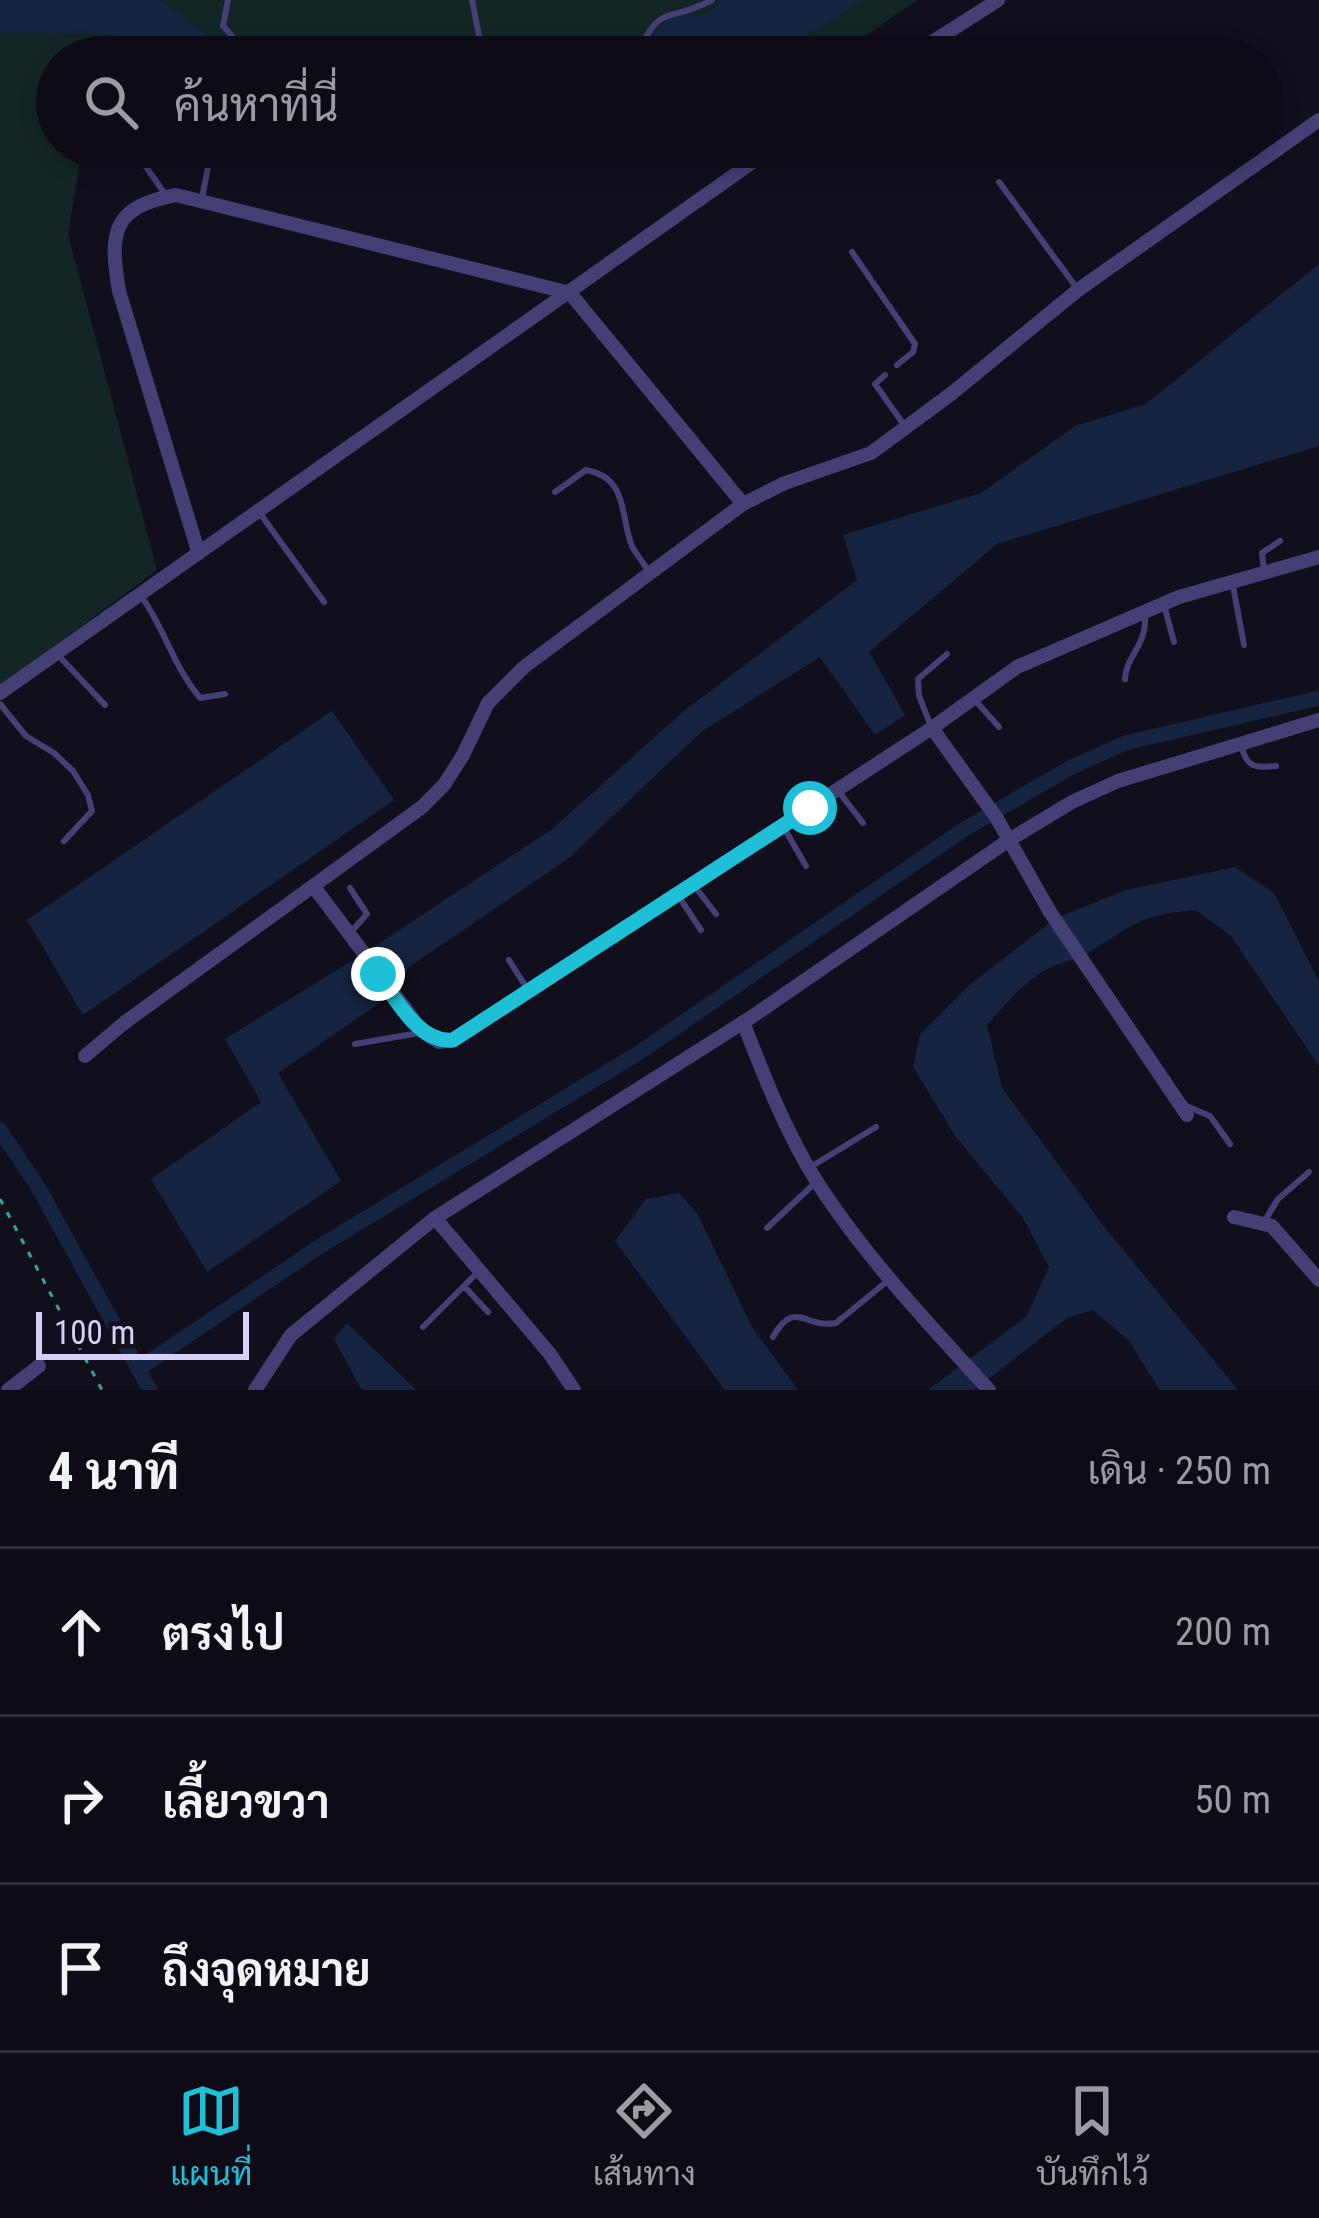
<!DOCTYPE html>
<html lang="th">
<meta charset="utf-8">
<style>
body{margin:0;font-family:"Roboto Condensed",Sarabun,sans-serif;background:#17141f;color:#f1f3f6}
.scale{position:absolute;left:36px;bottom:30px;width:213px;box-sizing:border-box;padding-left:12px;border:6px solid #d7d1f9;border-top:0;font-size:33px;line-height:42px;white-space:nowrap;color:#d7d1f9;-webkit-text-stroke:9px #120f1d;paint-order:stroke}
.stop{position:absolute;width:36px;height:36px;margin:-27px;border:9px solid #1ec0d7;border-radius:50%;background:#fff}
.stop.end{background:#1ec0d7;border-color:#fff;box-shadow:0 3px 12px #0008}
.list{margin:0;padding:0;list-style:none}
h2{display:flex;justify-content:space-between;align-items:center;height:156px;margin:0;padding:0 48px;font-size:51px}
h2 small{font-size:39px;font-weight:400;color:#9b9ba1}
.list li{display:grid;grid-template-columns:78px 1fr auto;gap:36px;align-items:center;box-sizing:border-box;height:168px;padding:0 48px;border-top:3px solid #2e2b35}
.list b{display:block;font-size:45px;white-space:nowrap}
.list em{font-size:39px;font-style:normal;color:#9b9ba1}
.icon{flex:none;width:66px;height:66px;fill:none;stroke:currentColor;stroke-width:2;stroke-linecap:round;stroke-linejoin:round}
.map{position:relative;flex:none;width:1319px;height:1390px;overflow:hidden}
.search{position:absolute;background:#0e0b16;box-shadow:0 6px 18px #0003;left:36px;right:36px;top:36px;height:132px;display:flex;align-items:center;gap:30px;box-sizing:border-box;padding:0 42px;border-radius:66px;color:#9b9ba1;font-size:45px}
.sheet{height:660px;background:#0e0b16}
nav{display:flex;justify-content:space-around;align-items:center;box-sizing:border-box;height:168px;border-top:3px solid #2e2b35;background:#0e0b16;font-size:33px;color:#9b9ba1}
nav a{display:grid;justify-items:center;gap:6px}
nav .on{color:#1ec0d7}
.map>svg:first-child{display:block}
.green{fill:#132626}
.water{fill:#152541}
.lines{fill:none;stroke-linecap:round;stroke-linejoin:round}
.canal{stroke:#152541;stroke-width:15}
.path{stroke:#3da09d;stroke-width:3;stroke-dasharray:6 9;stroke-linecap:butt}
.service{stroke:#444076;stroke-width:6}
.minor{stroke:#444076;stroke-width:14}
.route{stroke:#1ec0d7;stroke-width:15}
</style>
<div class="map">
<svg width="1319" height="1390" viewBox="0 0 1319 1390">
<rect width="100%" height="100%" fill="#120f1d"/>
<path class="green" d="M0,0H917L848,48L819,57H57V147H82L68,234L157,570L0,687Z"/>
<path class="water" d="M0,0H160L205,33L217,47L204,54L109,34L0,32Z
M722,0H862L796,43L765,57H646L649,39L668,17L705,15Z
M1319,264V446L997,544L869,652L905,715L875,735L820,657L701,732L569,858L409,967L397,991L278,1073L341,1181L207,1272L151,1179L261,1102L225,1039L366,952L551,830L684,711L857,580L843,535L981,493L1075,426L1146,404Z
M332,711L394,800L83,1015L27,920Z
M1235,867L1274,893L1319,981V1066L1231,936L1196,910C1136,915 1133,926 1085,955C1074,961 1060,962 1049,968C1024,981 1005,1005 987,1025L1002,1088L1106,1229L1238,1390H1160L1129,1341L1093,1310L1067,1318L974,1390H928L1026,1317L1049,1267L1023,1218L956,1137L913,1067L920,1034L972,983L1056,918L1126,890Z
M679,1193L697,1213L752,1327L798,1390H725L615,1241L646,1199Z
M347,1323L416,1390H362L334,1339Z"/>
<g class="lines">
<path class="canal" d="M0,1130L38,1187L150,1390
M138,1369L322,1245L637,1054L963,830L1070,768L1125,743L1319,698"/>
<path class="path" d="M0,1199L102,1390"/>
<path class="service" d="M228,0L223,26L251,57
M472,0L480,41L491,57
M635,57C663,0 665,25 712,0
M132,147L165,194
M487,147H488
M999,182L1076,287
M202,198L212,147
M852,252L915,344L913,352L897,365
M885,375L875,384L904,425
M555,492L586,470C630,478 620,520 632,546C636,554 643,563 648,570
M259,512L324,602
M1264,570L1262,553L1280,541
M1233,586L1244,645
M141,596C165,629 172,664 200,698L225,694
M1164,605L1174,642
M58,655L105,705
M1125,679C1126,656 1147,645 1145,617
M973,698L999,727
M0,704L26,736L54,753L73,771L88,795L92,811L64,841
M930,724L919,696L918,679L947,654
M1241,745C1247,768 1254,768 1276,766
M839,792L863,823
M784,828L806,866
M693,884L716,914
M350,888L367,914L350,933
M677,894L701,930
M509,960L526,987
M355,1044L419,1033
M1184,1105L1210,1116L1230,1144
M809,1168L876,1127
M1264,1222L1278,1199L1309,1172
M767,1228L816,1182
M464,1286L488,1312
M423,1327L479,1271
M773,1337C795,1298 805,1329 836,1323L890,1279"/>
<path class="minor" d="M909,57L998,0
M946,147L954,158
M198,551L119,291C109,232 112,207 176,195L570,293L743,504
M0,693L774,147
M932,728L996,817L1050,912L1187,1115
M314,887L423,1032L439,1042L453,1040L932,728L1017,667L1179,597L1319,557
M743,1022C764,1076 786,1133 817,1182C866,1258 929,1324 989,1390
M85,1056L124,1023L422,807L444,785L463,755L488,703L524,667L743,504L785,483L871,453L951,394L1078,290L1319,120
M1234,1217L1272,1226L1319,1280
M435,1218L550,1354L574,1390
M8,1390L39,1366
M255,1390L291,1335L435,1218L750,1018L1009,840L1072,802L1118,781L1319,720"/>
</g>
<g class="lines">
<path class="route" d="M378,974C396,999 419,1044 453,1040L810,808"/>
</g>
</svg>
<div class="scale">100 m</div>
<div class="stop" style="left:810px;top:808px"></div>
<div class="stop end" style="left:378px;top:974px"></div>
<div class="search"><svg class="icon" aria-label="search" viewBox="0 0 24 24"><circle cx="10" cy="10" r="6"/><path d="M15 15l6 6"/></svg>ค้นหาที่นี่</div>
</div>
<section class="sheet">
<h2>4 นาที<small>เดิน · 250 m</small></h2>
<ul class="list">
<li><svg class="icon" aria-label="ahead" viewBox="0 0 24 24"><path d="M12 20V5M6 11l6-6 6 6"/></svg><div><b>ตรงไป</b></div><em>200 m</em></li>
<li><svg class="icon" aria-label="right" viewBox="0 0 24 24"><path d="M7 20v-9h11M14 6l5 5-5 5"/></svg><div><b>เลี้ยวขวา</b></div><em>50 m</em></li>
<li><svg class="icon" aria-label="arrive" viewBox="0 0 24 24"><path d="M6 21V4h12l-3 4 3 4H6"/></svg><div><b>ถึงจุดหมาย</b></div></li>
</ul>
</section>
<nav>
<a class="on"><svg class="icon" aria-label="map" viewBox="0 0 24 24"><path d="M3 6l6-2 6 2 6-2v14l-6 2-6-2-6 2zM9 4v14M15 6v14"/></svg>แผนที่</a>
<a><svg class="icon" aria-label="directions" viewBox="0 0 24 24"><path d="M12 3l9 9-9 9-9-9zM9 14v-3h6M13 9l2 2-2 2"/></svg>เส้นทาง</a>
<a><svg class="icon" aria-label="saved" viewBox="0 0 24 24"><path d="M7 4h10v16l-5-4-5 4z"/></svg>บันทึกไว้</a>
</nav>
